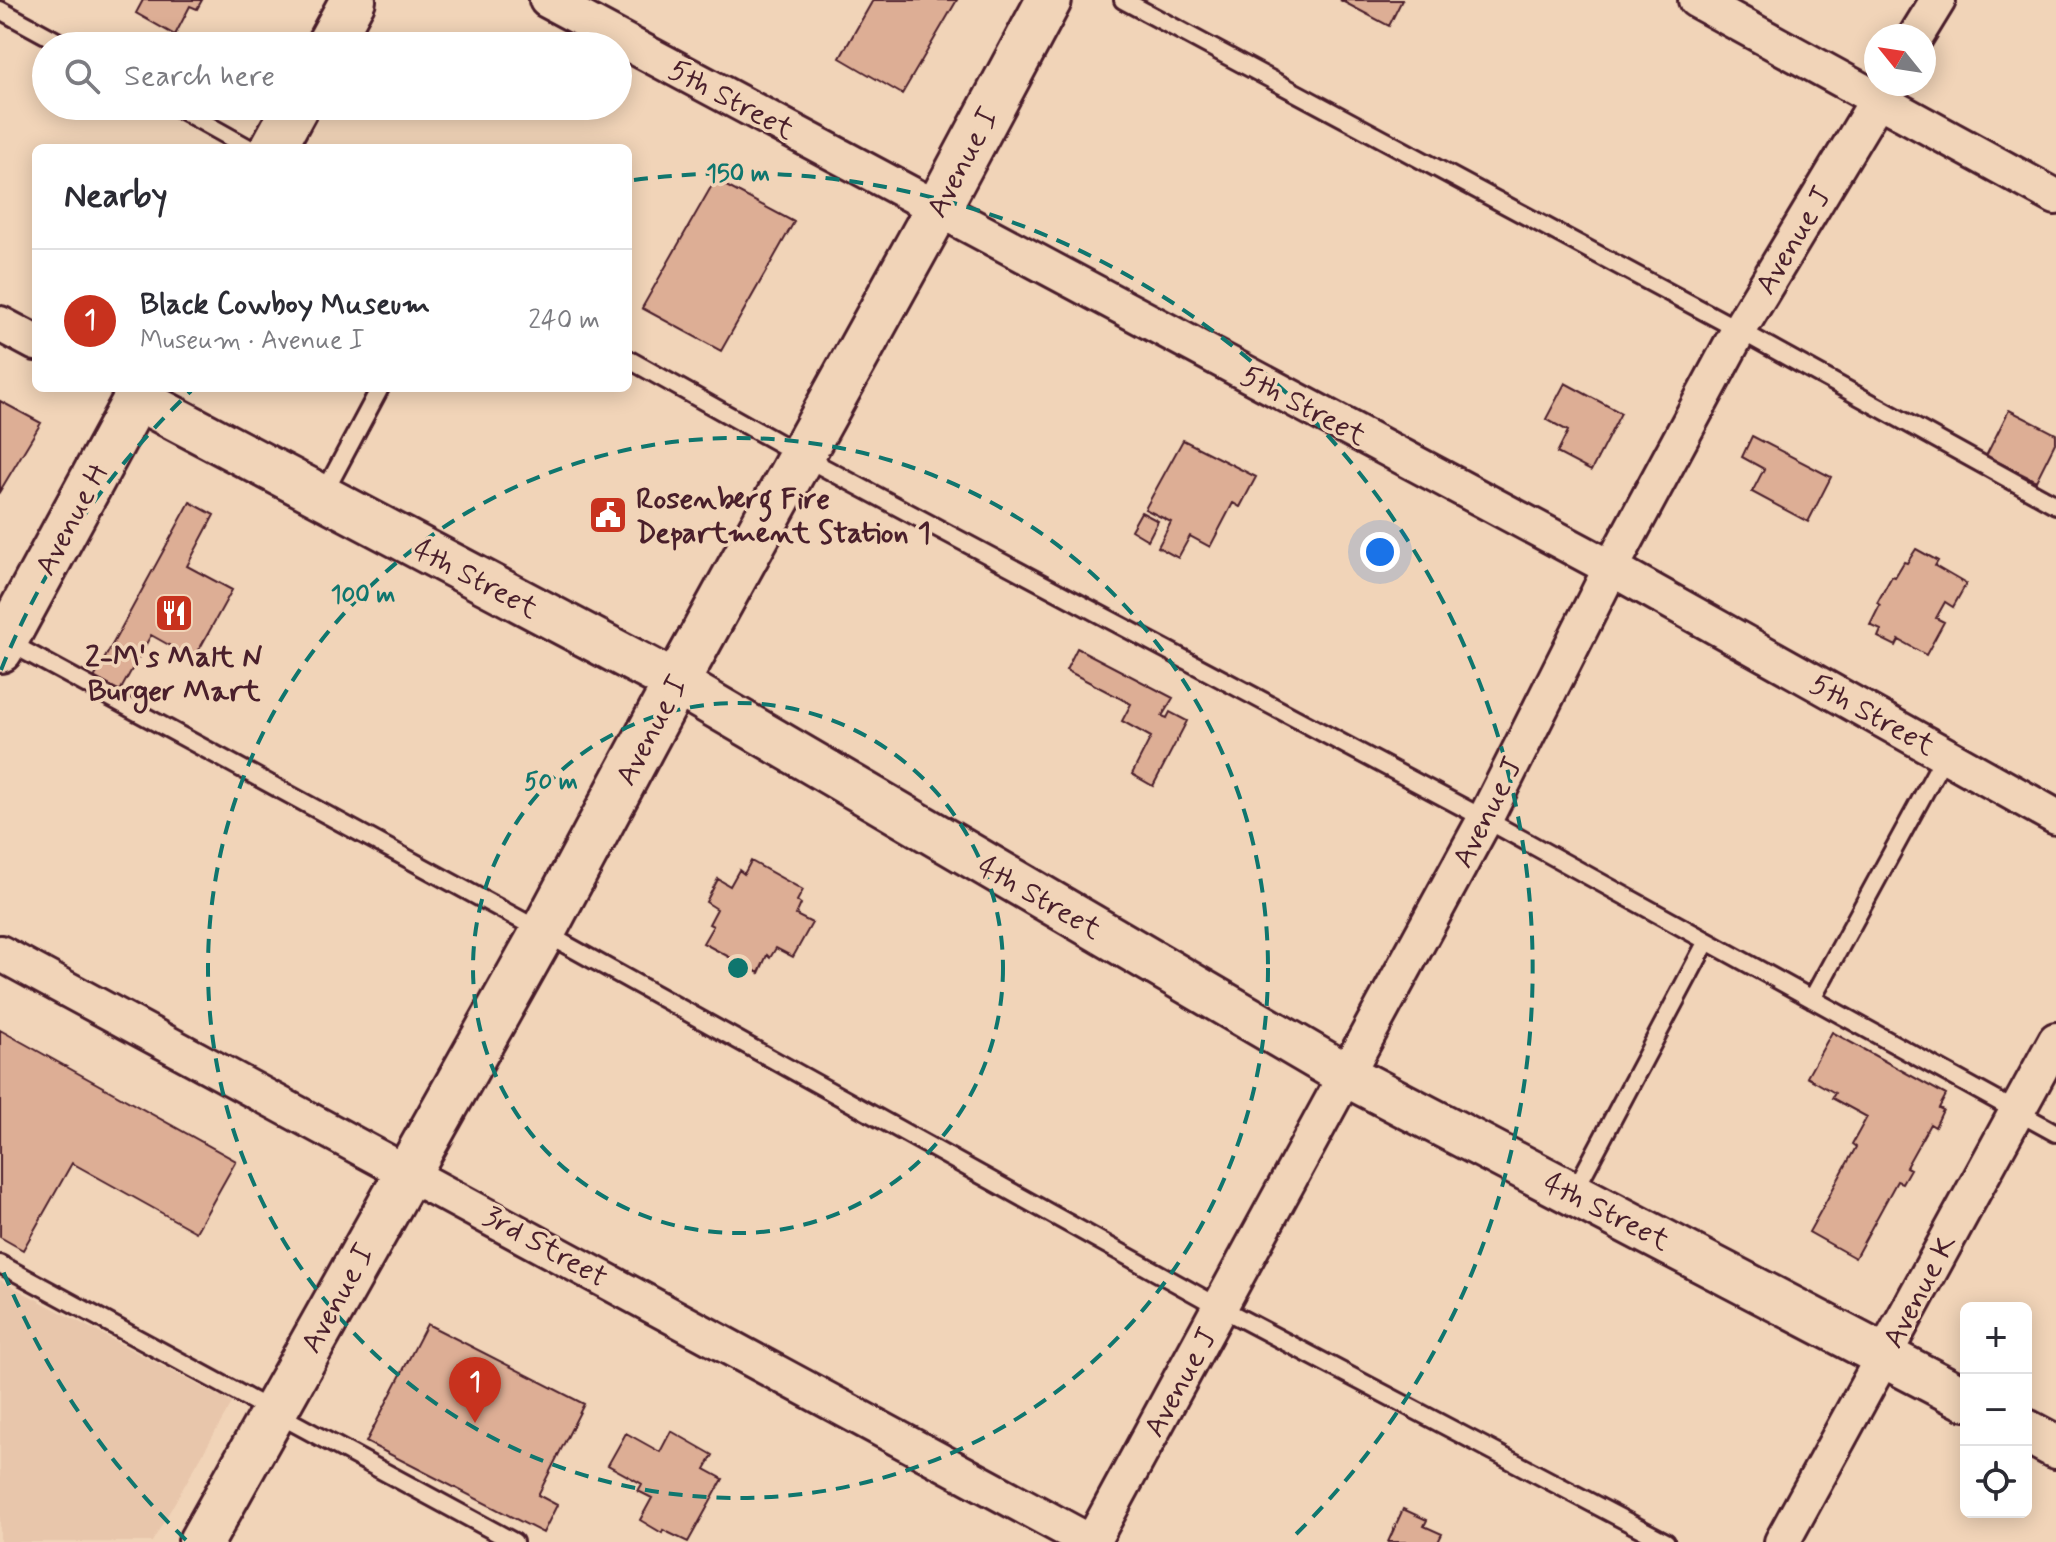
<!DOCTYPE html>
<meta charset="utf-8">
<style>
body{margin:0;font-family:Mynerve,sans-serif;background:#f7f7f7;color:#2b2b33}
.controls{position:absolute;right:24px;bottom:24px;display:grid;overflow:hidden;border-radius:12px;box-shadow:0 4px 20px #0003}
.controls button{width:72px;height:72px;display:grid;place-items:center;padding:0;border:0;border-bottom:2px solid #e1e1e2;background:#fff;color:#2b2b33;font:40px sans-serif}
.compass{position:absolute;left:1864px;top:24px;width:72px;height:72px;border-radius:50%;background:#fff;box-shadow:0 4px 20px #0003;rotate:300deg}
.you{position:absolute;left:1380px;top:552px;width:28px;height:28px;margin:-20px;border:6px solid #fff;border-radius:50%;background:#1a73e8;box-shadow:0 0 0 12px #1a73e833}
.badge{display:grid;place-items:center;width:52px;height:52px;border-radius:50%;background:#c8321e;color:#fff;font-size:26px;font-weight:700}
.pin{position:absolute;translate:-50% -66px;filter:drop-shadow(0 2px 4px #0008)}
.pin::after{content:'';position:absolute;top:42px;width:28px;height:24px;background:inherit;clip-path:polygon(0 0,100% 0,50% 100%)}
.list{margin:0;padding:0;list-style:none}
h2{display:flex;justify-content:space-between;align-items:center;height:104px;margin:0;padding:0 32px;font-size:34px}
h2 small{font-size:26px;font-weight:400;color:#7c7c81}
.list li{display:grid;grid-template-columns:52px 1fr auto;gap:24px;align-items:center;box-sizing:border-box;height:144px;padding:0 32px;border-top:2px solid #e1e1e2}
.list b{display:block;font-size:30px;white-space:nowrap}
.list p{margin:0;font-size:26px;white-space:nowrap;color:#7c7c81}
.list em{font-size:26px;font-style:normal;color:#7c7c81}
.icon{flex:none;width:44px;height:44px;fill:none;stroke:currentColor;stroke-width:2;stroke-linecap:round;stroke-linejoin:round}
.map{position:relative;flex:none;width:2056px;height:1542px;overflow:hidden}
.search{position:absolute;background:#fff;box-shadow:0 4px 20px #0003;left:32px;top:32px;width:600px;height:88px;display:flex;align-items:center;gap:20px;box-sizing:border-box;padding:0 28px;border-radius:44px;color:#7c7c81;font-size:30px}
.panel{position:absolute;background:#fff;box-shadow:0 4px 20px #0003;left:32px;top:144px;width:600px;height:248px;border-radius:12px}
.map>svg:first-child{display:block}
.built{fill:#e8c6ab}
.building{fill:#ddae95;stroke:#4a1f2b;stroke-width:2}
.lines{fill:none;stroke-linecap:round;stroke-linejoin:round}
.service-casing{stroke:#4a1f2b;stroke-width:22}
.minor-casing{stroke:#4a1f2b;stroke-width:40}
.tertiary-casing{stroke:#4a1f2b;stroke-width:48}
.primary-casing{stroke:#4a1f2b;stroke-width:50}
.service{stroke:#f1d4b8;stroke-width:16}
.minor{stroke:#f1d4b8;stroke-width:34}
.tertiary{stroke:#f1d4b8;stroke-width:42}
.primary{stroke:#f1d4b8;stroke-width:44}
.ring{fill:none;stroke:#0f766e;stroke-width:4;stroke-dasharray:14 10}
.labels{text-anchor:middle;stroke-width:7;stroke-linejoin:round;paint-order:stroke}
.street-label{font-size:30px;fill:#4a1f2b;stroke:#f1d4b8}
.poi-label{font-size:30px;font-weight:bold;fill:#4a1f2b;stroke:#f1d4b8;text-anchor:start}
.centre{fill:#0f766e;stroke:#f1d4b8;stroke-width:4}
.ring-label{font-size:24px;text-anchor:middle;font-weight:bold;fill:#0f766e;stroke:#f1d4b8;stroke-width:7;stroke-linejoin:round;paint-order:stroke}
</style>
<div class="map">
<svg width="2056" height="1542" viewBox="0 0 2056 1542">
<rect width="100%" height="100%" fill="#f1d4b8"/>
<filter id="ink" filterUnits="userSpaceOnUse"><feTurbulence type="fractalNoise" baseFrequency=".0125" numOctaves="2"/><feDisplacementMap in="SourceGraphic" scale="16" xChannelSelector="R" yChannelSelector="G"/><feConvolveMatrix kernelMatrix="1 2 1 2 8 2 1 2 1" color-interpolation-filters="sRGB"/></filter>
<g filter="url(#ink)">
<path class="built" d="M0,1280L232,1403L152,1542H0Z"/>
<path class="building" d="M143,0H202L197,9L190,6L175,35L136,13Z
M873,0H957L902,94L840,58Z
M1340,0H1402L1389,26Z
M715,180L794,222L721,351L642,308Z
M1565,383L1621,413L1591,471L1557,453L1568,431L1546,419Z
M0,401L41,423L0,491Z
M2009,410L2056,434V441L2036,481L1986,456Z
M1752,436L1831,477L1808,522L1752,492L1764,469L1742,457Z
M1183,440L1256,477L1240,507L1233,503L1210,547L1190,536L1178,558L1158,547L1171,522L1145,509Z
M190,502L214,515L187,566L232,590L194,659L151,635L120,691L94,678Z
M1141,512L1158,521L1148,540L1131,530Z
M1916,549L1938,561L1935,566L1966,584L1953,607L1945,602L1936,618L1944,622L1926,655L1899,640L1896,646L1878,637L1881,630L1870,625L1880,605L1877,603L1892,576L1895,577L1904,562L1907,563Z
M1077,648L1173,698L1162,716L1167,718L1170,712L1187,721L1153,786L1132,774L1151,737L1122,721L1131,704L1066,670Z
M751,861L803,890L797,901L801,904L796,915L812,923L793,957L776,948L770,958L767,955L759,973L703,943L713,926L709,924L717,909L706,902L718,879L730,886L739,870L744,874Z
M0,1030L236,1161L196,1232L72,1163L23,1250L0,1237Z
M1832,1032L1946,1095L1939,1108L1943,1110L1935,1127L1930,1124L1906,1167L1910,1169L1902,1183L1897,1181L1855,1258L1809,1232L1856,1147L1852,1144L1867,1117L1832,1098L1835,1093L1807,1077Z
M427,1324L584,1404L538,1495L557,1505L543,1533L366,1442Z
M671,1431L713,1455L705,1469L723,1479L688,1542L663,1530L662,1533L640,1520L652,1498L638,1491L642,1484L608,1465L626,1433L660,1452Z
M1403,1509L1427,1520L1424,1526L1442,1534L1438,1542H1388Z"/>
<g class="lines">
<defs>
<path id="service" d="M1123,0L1739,330L2056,505
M0,10L66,46
M174,106L249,148
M628,359L802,456L1485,819L2056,1133
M323,495L380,388
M8,642L543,932L1221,1308L1666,1542
M1812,999L1945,755
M1574,1192L1707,941
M0,1264L514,1542"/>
<path id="minor" d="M547,0L1611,568L2056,817
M1696,0L2056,197
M1916,36L1938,0
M0,324L36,343
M0,953L1090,1542
M1092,1542L1485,819L1611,568L1739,330L1887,84
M1782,1542L2056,1040"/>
<path id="tertiary" d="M136,398L676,683L1346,1075L1966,1399
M2026,1431L2056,1447"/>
<path id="primary" d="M328,46L353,0
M273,148L296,106
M0,650L142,388
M201,1542L543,932L676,683L937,210L1049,0"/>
</defs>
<use href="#service" class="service-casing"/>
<use href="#minor" class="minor-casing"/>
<use href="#tertiary" class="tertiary-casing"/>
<use href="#primary" class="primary-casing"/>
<use href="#service" class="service"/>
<use href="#minor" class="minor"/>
<use href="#tertiary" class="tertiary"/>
<use href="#primary" class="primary"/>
</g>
</g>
<g class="ring">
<circle cx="738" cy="968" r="265"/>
<circle cx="738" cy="968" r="530"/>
<path d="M186 1540A795 795 0 0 1 1 1266M1 670A795 795 0 0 1 191 391M634 180A795 795 0 0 1 1290 1540"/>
</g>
<defs>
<symbol id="civic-square" viewBox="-11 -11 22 22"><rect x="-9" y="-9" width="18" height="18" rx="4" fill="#c8321e" stroke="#f1d4b8"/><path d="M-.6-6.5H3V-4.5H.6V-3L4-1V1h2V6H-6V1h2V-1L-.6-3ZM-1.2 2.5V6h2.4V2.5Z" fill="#fff"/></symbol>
<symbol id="restaurant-square" viewBox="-11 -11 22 22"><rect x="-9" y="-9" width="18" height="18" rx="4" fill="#c8321e" stroke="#f1d4b8"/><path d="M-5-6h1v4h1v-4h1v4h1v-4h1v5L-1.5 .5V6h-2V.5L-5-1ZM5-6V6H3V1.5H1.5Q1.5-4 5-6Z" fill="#fff"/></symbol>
</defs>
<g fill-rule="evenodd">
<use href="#civic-square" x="586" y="493" width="44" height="44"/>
<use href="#restaurant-square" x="152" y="591" width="44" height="44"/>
</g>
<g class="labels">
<g class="street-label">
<text transform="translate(732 99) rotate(28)" y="10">5th Street</text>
<text transform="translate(962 162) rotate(-62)" y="10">Avenue I</text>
<text transform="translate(1793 240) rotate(-59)" y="10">Avenue J</text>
<text transform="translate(1304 405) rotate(28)" y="10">5th Street</text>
<text transform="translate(71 519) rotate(-62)" y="10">Avenue H</text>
<text transform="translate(476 578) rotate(28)" y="10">4th Street</text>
<text transform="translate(1873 714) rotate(29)" y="10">5th Street</text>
<text transform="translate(651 730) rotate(-62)" y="10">Avenue I</text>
<text transform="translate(1487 812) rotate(-63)" y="10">Avenue J</text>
<text transform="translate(1040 897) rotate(30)" y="10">4th Street</text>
<text transform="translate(1607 1211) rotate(27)" y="10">4th Street</text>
<text transform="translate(546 1246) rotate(29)" y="10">3rd Street</text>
<text transform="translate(1919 1291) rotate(-62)" y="10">Avenue K</text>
<text transform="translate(337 1298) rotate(-61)" y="10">Avenue I</text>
<text transform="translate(1180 1382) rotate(-61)" y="10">Avenue J</text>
</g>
<g class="poi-label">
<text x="636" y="508">Rosenberg Fire<tspan x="636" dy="34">Department Station 1</tspan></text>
<text x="174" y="666" text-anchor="middle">2-M's Malt N<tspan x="174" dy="34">Burger Mart</tspan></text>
</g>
</g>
<circle cx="738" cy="968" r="12" class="centre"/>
<g class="ring-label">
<text x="738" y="181">150 m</text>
<text x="363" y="602">100 m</text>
<text x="551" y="789">50 m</text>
</g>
</svg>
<div class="controls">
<button>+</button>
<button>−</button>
<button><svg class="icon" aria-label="locate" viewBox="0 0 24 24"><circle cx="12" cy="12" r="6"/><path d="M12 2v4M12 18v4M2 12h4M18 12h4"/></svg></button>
</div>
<svg class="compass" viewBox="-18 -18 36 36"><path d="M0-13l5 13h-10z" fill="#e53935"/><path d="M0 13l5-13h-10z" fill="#7c7c81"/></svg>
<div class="you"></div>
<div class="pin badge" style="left:475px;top:1423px">1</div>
<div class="search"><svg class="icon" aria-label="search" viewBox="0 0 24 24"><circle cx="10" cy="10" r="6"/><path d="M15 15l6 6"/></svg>Search here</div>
<section class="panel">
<h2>Nearby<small></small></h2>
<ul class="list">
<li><span class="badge">1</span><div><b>Black Cowboy Museum</b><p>Museum · Avenue I</p></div><em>240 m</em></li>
</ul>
</section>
</div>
